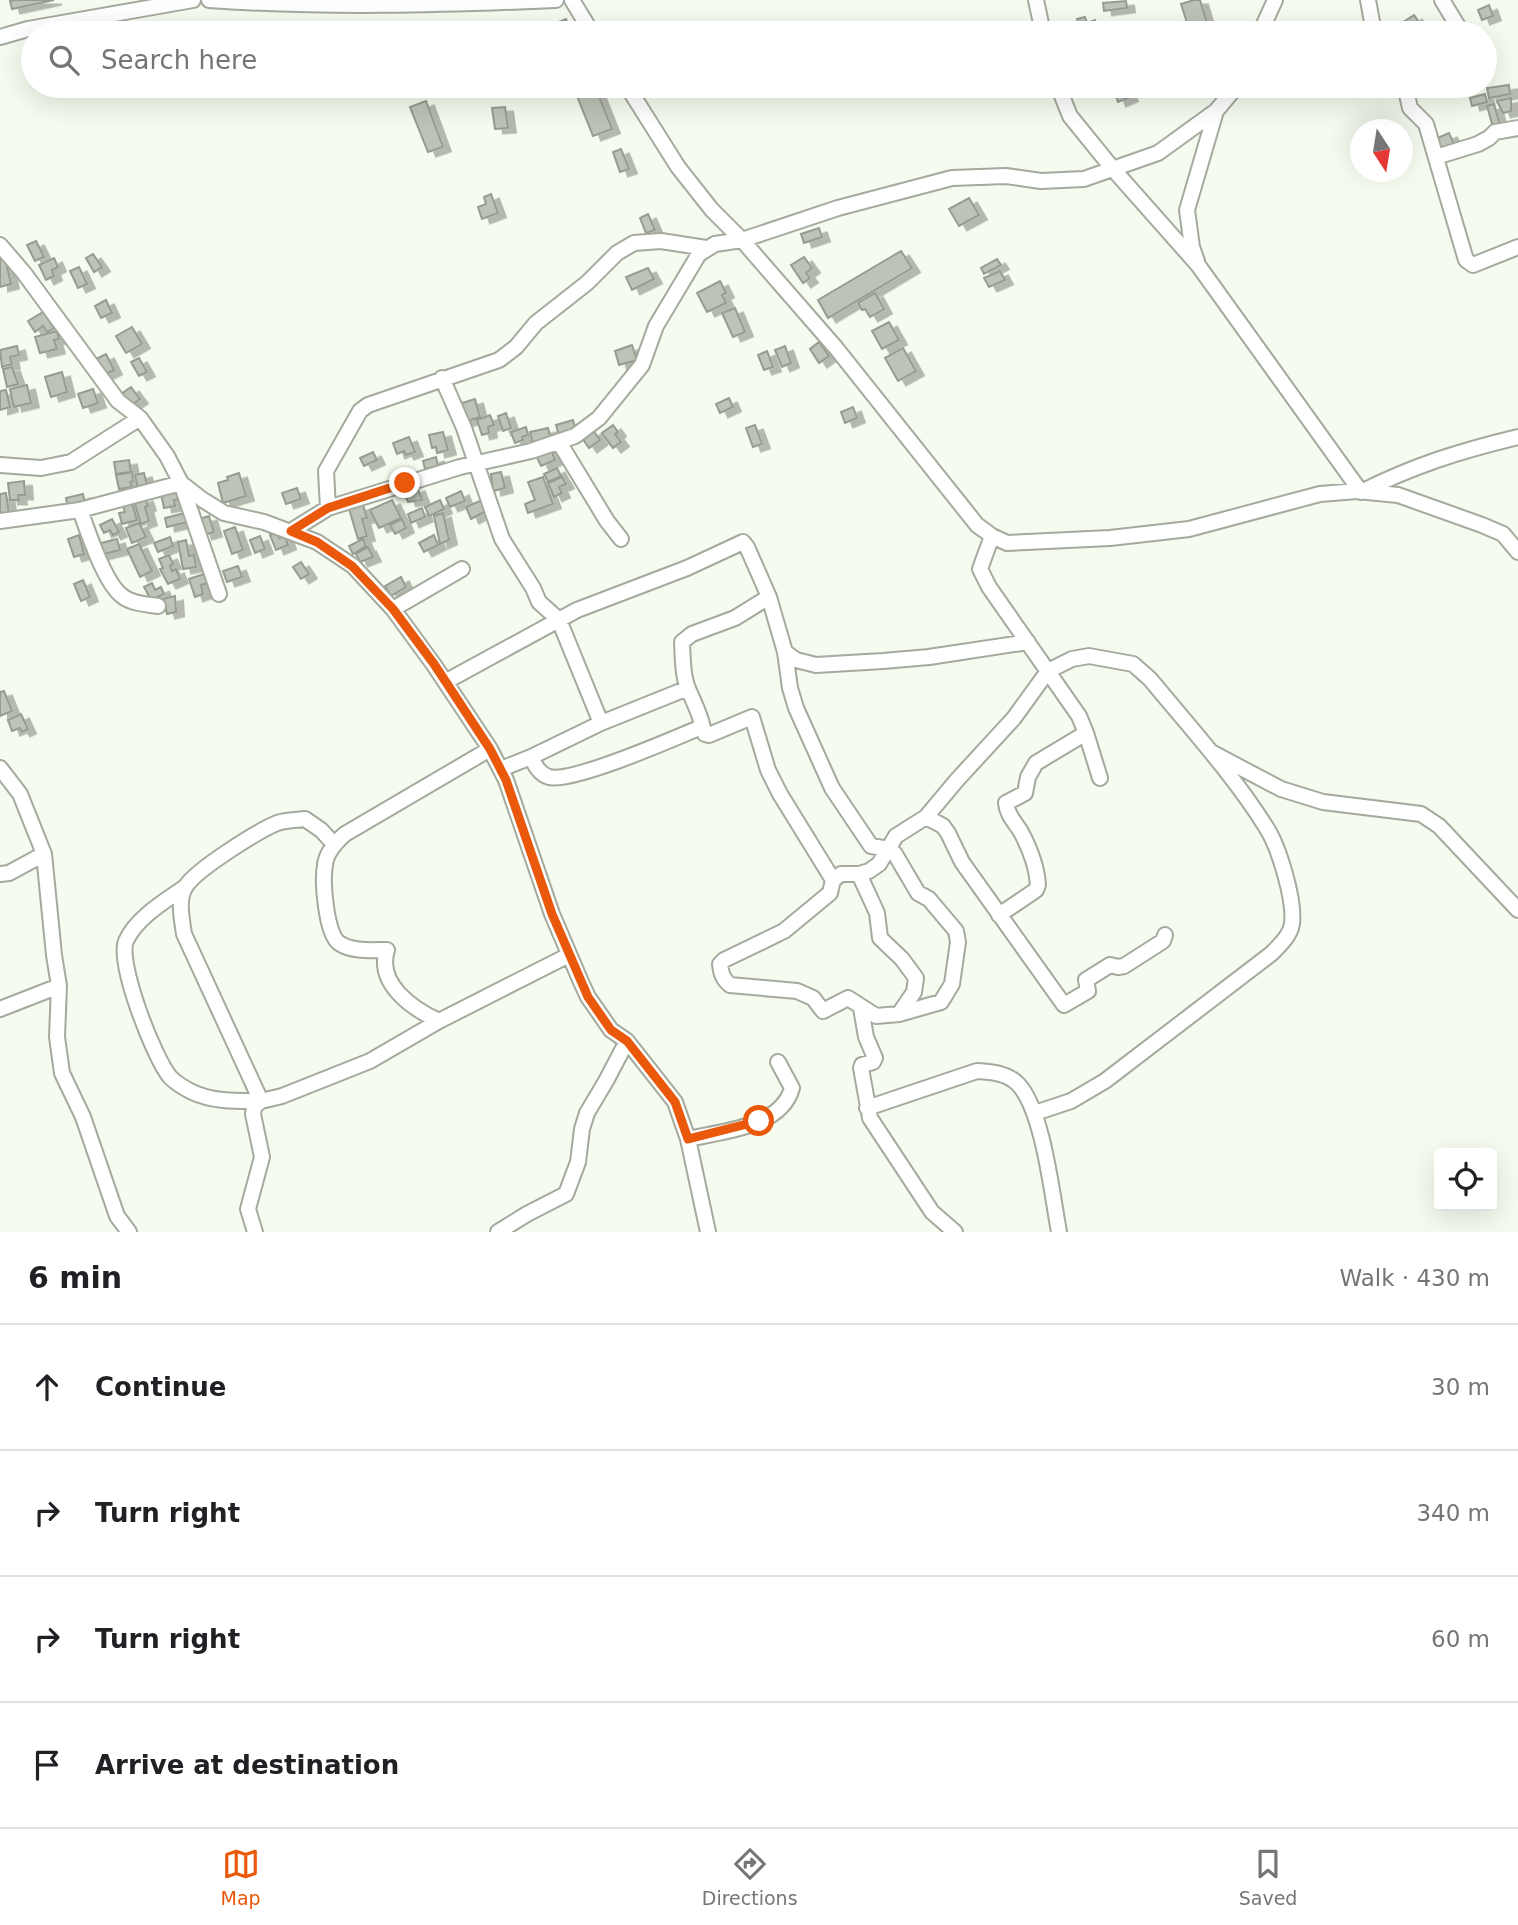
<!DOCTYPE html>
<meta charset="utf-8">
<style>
body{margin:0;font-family:"DejaVu Sans",sans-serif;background:#f6f6f6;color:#202124}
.controls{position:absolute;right:21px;bottom:21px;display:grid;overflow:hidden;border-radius:7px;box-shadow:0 7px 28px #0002}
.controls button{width:63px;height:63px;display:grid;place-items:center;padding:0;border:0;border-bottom:2px solid #e0e0e0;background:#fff;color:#202124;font:35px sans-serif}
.compass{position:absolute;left:1350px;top:119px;width:63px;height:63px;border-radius:50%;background:#fff;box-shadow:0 7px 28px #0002;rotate:168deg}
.stop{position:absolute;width:21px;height:21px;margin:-16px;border:5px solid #ea580c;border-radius:50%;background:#fff}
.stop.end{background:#ea580c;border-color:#fff;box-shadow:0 2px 7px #0008}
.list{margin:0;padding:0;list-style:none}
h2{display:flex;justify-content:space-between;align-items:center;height:91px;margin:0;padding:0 28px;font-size:30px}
h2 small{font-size:23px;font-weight:400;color:#757577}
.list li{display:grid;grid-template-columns:46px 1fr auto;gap:21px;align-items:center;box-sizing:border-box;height:126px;padding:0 28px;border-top:2px solid #e0e0e0}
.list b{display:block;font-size:26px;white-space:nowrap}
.list em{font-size:23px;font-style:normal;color:#757577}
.icon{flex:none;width:38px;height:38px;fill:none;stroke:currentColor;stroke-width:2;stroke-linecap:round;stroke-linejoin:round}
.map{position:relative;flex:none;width:1518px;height:1232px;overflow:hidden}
.search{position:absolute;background:#fff;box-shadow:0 7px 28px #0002;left:21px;right:21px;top:21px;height:77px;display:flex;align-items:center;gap:18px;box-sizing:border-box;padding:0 24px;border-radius:38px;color:#757577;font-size:26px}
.sheet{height:595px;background:#fff}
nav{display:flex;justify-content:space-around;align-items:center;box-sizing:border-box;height:98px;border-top:2px solid #e0e0e0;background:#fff;font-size:19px;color:#757577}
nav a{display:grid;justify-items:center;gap:4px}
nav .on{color:#ea580c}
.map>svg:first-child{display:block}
.building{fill:#bdc3b6;stroke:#969c8f;stroke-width:2;filter:url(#shadow)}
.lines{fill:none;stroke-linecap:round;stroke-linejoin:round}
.minor-casing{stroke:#a4aa9d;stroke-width:18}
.minor{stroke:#fff;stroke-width:14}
.route{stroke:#ea580c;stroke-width:9}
</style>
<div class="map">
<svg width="1518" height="1232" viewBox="0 0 1518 1232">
<defs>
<filter id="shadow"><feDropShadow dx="8" dy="4.5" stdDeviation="0" flood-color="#0004"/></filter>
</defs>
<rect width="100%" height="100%" fill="#f5fbee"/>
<path class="building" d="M15,0H54L12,9L10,1Z
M1194,0H1200L1208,26L1190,32L1181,4Z
M1126,1L1127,8L1104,11L1103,3Z
M1489,5L1493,16L1482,20L1478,10Z
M1414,15L1421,25L1414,29L1412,24L1406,28L1403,22Z
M1085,17L1087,23L1095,20L1098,33H1081L1077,19Z
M566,19L571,32L576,30L577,33H551L548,26Z
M1172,22L1173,25L1182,22L1187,32L1168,33L1165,25Z
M1509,85L1510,94L1489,98L1487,88Z
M573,86H595L612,129L593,136Z
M1126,86L1130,97L1118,102L1114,91Z
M1485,94L1487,102L1472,106L1470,98Z
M1511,98V111L1503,113L1497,101Z
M426,101L443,147L428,152L410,107Z
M1494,104L1501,129L1494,131L1487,106Z
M505,107L508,128L495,129L492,108Z
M1449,133L1455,146L1441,152L1435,139Z
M621,149L629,169L620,172L613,152Z
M491,194L498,213L482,219L478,207L486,204L484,197Z
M969,198L979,215L959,226L949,209Z
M648,214L655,230L646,233L640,218Z
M819,228L822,237L804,243L801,234Z
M36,241L44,257L35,261L27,245Z
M901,251L912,268L828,318L818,300Z
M93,254L102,267L94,272L86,258Z
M804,257L812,268L806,273L810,278L803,283L791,265Z
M5,258L11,284L0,287V259Z
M54,258L58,267L52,270L54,276L46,280L39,265Z
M997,259L1001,265L984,274L981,268Z
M79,267L87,284L78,288L70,271Z
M648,268L654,279L632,290L626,277Z
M1000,271L1005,280L989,287L984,278Z
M720,281L726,293L722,295L726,303L707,312L697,293Z
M875,293L884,309L870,317L865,309L862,310L858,303Z
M106,300L112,313L101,318L95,306Z
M735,308L745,332L733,337L722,313Z
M43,312L54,328L47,332L43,326L35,332L28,321Z
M889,322L899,340L882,349L872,331Z
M132,327L142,344L126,353L116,336Z
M57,331L59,339L54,340L57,349L40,353L35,337Z
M819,342L829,356L819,363L810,349Z
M632,345L637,360L619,365L615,351Z
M17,346L19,355L10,357L12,364L2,367L0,350Z
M785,346L791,363L782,367L775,350Z
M903,348L916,371L898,381L885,358Z
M767,351L773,367L764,370L758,355Z
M106,354L114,370L102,376L94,360Z
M139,358L147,372L139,376L131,362Z
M12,367L18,384L7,387L3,369Z
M62,372L67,392L51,397L45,377Z
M27,385L31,403L14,407L10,389Z
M131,387L140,399L130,406L121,394Z
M93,389L98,403L83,408L78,394Z
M6,390L10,407L0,410V391Z
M729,398L733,407L720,413L716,404Z
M475,399L480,417L464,422L459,404Z
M853,407L857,418L845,423L841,412Z
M506,413L511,428L503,431L498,416Z
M490,415L494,425L488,427L489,433L482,435L477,420Z
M573,420L576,431L560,439L556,425Z
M613,425L618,432L615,434L621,442L613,448L602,433Z
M755,425L762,444L753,447L746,428Z
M526,427L528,435L522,437L523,440L515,443L511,432Z
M548,428L551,439L533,444L530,432Z
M593,430L600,440L589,448L582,438Z
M443,432L448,450L437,453L436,447L432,448L429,435Z
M409,437L415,452L406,455L404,451L397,454L393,443Z
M550,447L555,460L541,466L535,453Z
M373,452L377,460L364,466L360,458Z
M436,457L438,466L425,469L423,461Z
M129,460L131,472L116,474L114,462Z
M557,468L561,476L548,482L544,474Z
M132,472L133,481L130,482L132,487L119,489L116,475Z
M501,472L505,488L493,491L491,474Z
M144,473L148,488L138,490L135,475Z
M239,473L246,496L223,503L218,483L228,480L227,477Z
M543,477L553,504L528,513L525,504L535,500L528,482Z
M562,477L566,484L559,487L562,493L554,497L548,483Z
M24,481L25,495H18L19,500H10L8,483Z
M417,487L422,500L408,502L404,492Z
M297,488L301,499L286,504L282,493Z
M178,490L180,499L174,500L175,506L164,508L161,494Z
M461,491L465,501L450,507L446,498Z
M6,493L9,514L0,515V494Z
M83,494L85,504L68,509L66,498Z
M145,497L148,506L145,507L149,521L141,524L134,501Z
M131,500L137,520L122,524L119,513L125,512L122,503Z
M392,500L401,518L379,528L370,510Z
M440,500L444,509L429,516L425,507Z
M482,500L486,511L471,519L466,507Z
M363,505L367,518L362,519L367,536L358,539L349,509Z
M422,508L425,517L411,523L408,514Z
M185,513L188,522L167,527L165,518Z
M443,513L449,540L440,544L434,516Z
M209,516L214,532L204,535L199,519Z
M112,519L119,532L113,535L110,530L104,533L100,525Z
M402,519L406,528L395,534L390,525Z
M139,523L146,537L132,543L126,528Z
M235,527L243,550L232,554L224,531Z
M277,532L279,538L285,536L288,545L276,550L270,535Z
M79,535L84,554L74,557L68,539Z
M434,535L438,545L424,552L419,543Z
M260,536L265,549L255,553L250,540Z
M170,537L173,546L158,552L154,543Z
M117,539L120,550L100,555L97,544Z
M363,539L366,546L353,554L349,546Z
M186,540L189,556L194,555L196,567L183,569L178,542Z
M139,544L152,571L140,577L127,549Z
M368,547L373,557L360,562L356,554Z
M169,555L173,564L170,566L172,571L176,569L180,579L168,584L160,569L163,568L159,559Z
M301,562L309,574L301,579L293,567Z
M238,566L242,577L227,582L223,571Z
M204,574L208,583L201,585L203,594L195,597L189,579Z
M401,577L406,587L391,596L385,586Z
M83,580L90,597L81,601L74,584Z
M152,583L155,590L161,587L164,594L151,600L144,587Z
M175,596L176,612L167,614L163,599Z
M4,691L12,711L0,716V692Z
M21,714L28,729L22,732L20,728L12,731L8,720Z"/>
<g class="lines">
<defs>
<path id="minor" d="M209,0C324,8 440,5 556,0
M572,0L592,33
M1036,0L1043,33
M1368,0L1374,33
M1442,0L1462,33
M1260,33L1275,0
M0,37L28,29L193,0
M627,86L678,167L712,210L742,240L836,348L977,525L992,536L1007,543L1110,538L1189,529L1320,494L1357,491L1398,495L1482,525L1503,534L1518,552
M1058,86L1070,116L1113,169L1198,265L1361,492C1415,465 1460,451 1518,437
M1405,86L1410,108L1426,124L1466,260L1473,265L1518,247
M1436,157L1478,144L1489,138L1495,132L1518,128
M0,245L24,273L118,401L140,418L167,456L181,483L203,500L224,513L264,522L317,542L353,566L393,609L434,665L490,749L506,780L552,914L581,982L588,997L611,1030L627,1041L606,1081L587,1113L582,1129L578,1162L566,1194L527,1214L498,1232
M1197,261L1192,247L1187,210L1216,111L1237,86
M442,378L464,428L502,539L533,588L539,602L559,620L601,723
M559,442L607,521L621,539
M0,465L41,468L71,462L140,418
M328,508L326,471L360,411L368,405L499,360L516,347L536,323L587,283L617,253L634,243L661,241L706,248
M80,510C88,532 104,581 121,595C131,604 146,604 158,606
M0,521L80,510L181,483L219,594
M291,531L328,508L460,467L531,451L575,436L599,418L642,365L656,326L699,254L715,244L742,240L838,208L952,178L1006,176L1041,181L1084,179L1158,153L1216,111
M992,536L980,569L989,587L1079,716L1086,733L1036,763L1028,777L1025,793L1006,803C1007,815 1015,822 1021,832C1029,847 1037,868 1038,885L1036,890L999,915
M393,609L462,569
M785,652L790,688L796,708L832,788L871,846L889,849L895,854L918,893L929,899L956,931L958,942L952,984L941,1002L899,1014L876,1016L848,998L823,1011L813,998L797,991L730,985C723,979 721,974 720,964L724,960L784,931L830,893L833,880L841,874H859L869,871L879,864L896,836L926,817L943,826L948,833L962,862L1064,1005L1088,991L1086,980L1110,965L1118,967L1124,966L1163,941L1165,935
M445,682L577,610L687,568L743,542L747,547L769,597L785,652L796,660L816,665L883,661L929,657L1028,642
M703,728C700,713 693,701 687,686C682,672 683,658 682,642L692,634L735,618L769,597
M1086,733L1100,778
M1211,752L1281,789L1323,802L1421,814L1439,826L1518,910
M531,757L601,723L688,688
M0,768L20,794L44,854L54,955L59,986L57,1037L62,1073L83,1117L117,1216L129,1232
M501,769L531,757C535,765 539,774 549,777C572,783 673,739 699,728H703L705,734L709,735L752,717L768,770L780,794L833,880
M926,817L957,780L1014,718L1048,671L1072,659L1089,656L1133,664L1150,679C1188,725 1235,777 1266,827C1279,847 1295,900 1292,924C1290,936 1279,946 1271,954L1105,1081L1071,1101L1035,1113
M0,874L9,873L44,854
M859,874L877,913L880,938L902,959L916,978L914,992L899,1014
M185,887C165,901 136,918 126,941C117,963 154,1058 170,1077C175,1082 186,1089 192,1092C213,1102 238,1101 261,1101L184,934C182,919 177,899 186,886C197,869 258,831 277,823C285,820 296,820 305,819L321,830L334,844
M861,1008L866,1037L875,1058L873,1062L862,1065L861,1068L870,1118L932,1212L955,1232
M0,1009L59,986
M439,1021C413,1009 376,984 387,950C372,950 352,952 339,943C326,934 322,881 325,865C326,853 336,842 345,834L490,749
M627,1041L675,1102L688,1139L708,1232
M867,1108L977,1071C992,1072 1007,1073 1018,1084C1043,1110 1052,1195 1059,1232
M688,1139C722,1131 781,1128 792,1088L778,1062
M255,1232L248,1209L262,1157L253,1114L254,1107L261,1101L282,1096L370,1061L439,1021L569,955"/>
</defs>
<use href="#minor" class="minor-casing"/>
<use href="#minor" class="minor"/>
</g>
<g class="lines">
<path class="route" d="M405,483L328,508L291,531L317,542L352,566L393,609L434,664L490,749L506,780L552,914L588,997L611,1030L627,1041L675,1102L688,1139L759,1121"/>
</g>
</svg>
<div class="controls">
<button><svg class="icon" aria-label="locate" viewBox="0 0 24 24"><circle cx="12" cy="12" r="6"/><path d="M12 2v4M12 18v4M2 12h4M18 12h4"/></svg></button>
</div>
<svg class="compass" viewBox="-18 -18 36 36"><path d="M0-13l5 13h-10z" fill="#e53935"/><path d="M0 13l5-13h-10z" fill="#757577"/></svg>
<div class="stop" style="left:759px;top:1121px"></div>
<div class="stop end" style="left:405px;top:483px"></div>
<div class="search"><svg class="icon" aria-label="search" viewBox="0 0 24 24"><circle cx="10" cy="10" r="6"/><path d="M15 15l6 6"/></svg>Search here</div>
</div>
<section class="sheet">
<h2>6 min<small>Walk · 430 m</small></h2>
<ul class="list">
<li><svg class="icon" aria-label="ahead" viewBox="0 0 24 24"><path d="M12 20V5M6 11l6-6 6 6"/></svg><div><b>Continue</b></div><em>30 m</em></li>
<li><svg class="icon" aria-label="right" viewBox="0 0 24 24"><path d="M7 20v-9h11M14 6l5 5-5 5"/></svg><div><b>Turn right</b></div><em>340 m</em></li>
<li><svg class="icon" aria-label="right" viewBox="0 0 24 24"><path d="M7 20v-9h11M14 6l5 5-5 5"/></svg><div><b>Turn right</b></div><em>60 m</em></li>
<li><svg class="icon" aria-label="arrive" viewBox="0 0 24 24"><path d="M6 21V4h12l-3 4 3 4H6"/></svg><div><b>Arrive at destination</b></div></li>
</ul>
</section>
<nav>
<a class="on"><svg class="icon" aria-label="map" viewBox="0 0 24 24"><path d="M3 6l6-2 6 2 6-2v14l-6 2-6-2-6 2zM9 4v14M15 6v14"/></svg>Map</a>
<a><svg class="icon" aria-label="directions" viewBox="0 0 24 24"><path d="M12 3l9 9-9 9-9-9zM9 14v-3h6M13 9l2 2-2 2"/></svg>Directions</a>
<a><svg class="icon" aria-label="saved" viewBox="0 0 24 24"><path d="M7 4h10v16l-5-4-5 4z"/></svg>Saved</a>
</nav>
